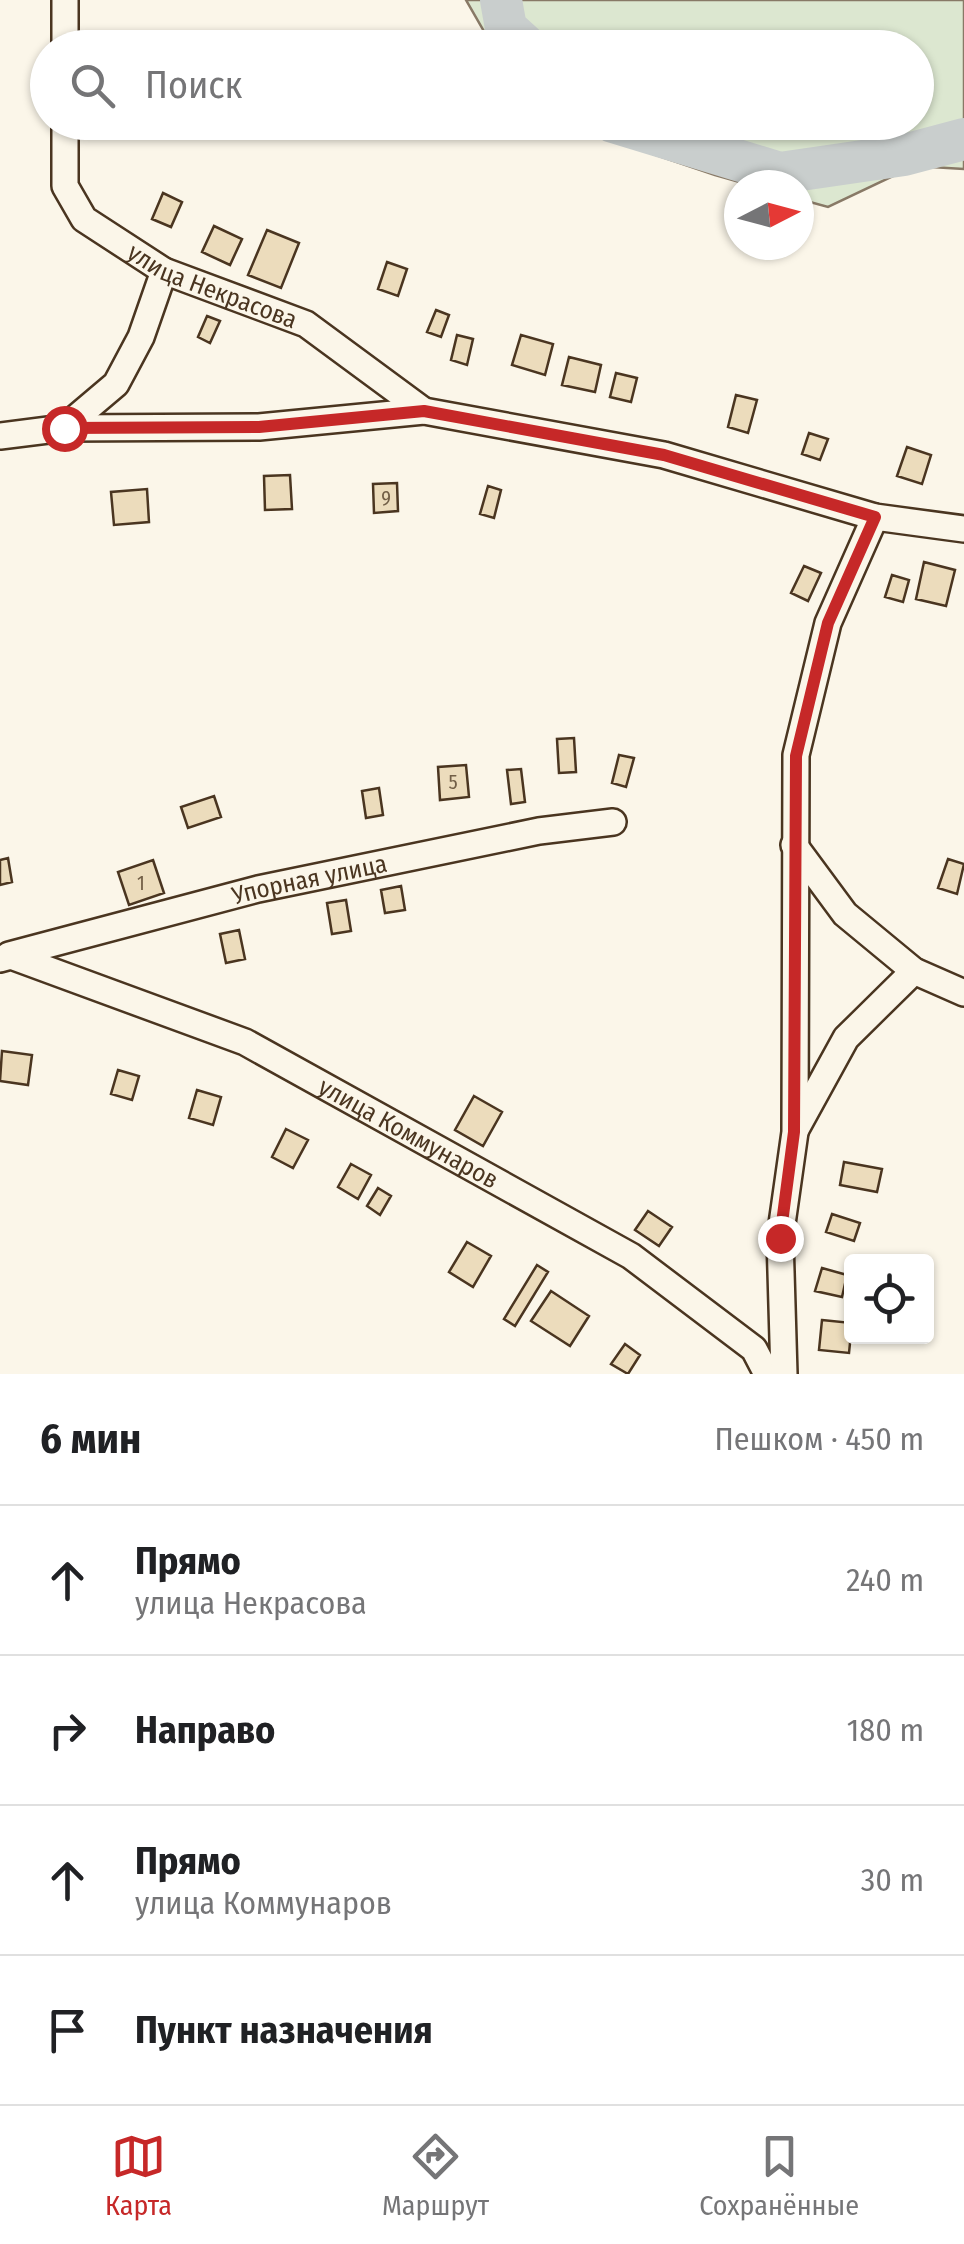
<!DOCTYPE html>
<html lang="ru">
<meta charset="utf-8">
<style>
body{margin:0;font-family:"Fira Sans Condensed",sans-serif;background:#f2f2f2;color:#202124}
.controls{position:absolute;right:30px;bottom:30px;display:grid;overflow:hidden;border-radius:10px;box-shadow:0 2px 8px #0004}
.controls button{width:90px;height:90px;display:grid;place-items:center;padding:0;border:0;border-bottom:2px solid #e0e0e0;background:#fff;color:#202124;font:50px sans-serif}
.compass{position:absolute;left:724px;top:170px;width:90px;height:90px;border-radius:50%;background:#fff;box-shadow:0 2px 8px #0004;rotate:84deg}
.stop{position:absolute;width:30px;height:30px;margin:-22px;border:8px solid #c62828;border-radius:50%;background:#fff}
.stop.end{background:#c62828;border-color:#fff;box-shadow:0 2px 10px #0008}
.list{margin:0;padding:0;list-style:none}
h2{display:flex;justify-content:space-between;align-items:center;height:130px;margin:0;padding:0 40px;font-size:42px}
h2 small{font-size:32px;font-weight:400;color:#757577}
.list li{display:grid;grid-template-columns:65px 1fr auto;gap:30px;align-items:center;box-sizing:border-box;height:150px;padding:0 40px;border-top:2px solid #e0e0e0}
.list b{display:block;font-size:38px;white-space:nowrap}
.list p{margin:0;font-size:32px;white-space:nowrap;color:#757577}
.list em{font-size:32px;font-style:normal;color:#757577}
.icon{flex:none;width:55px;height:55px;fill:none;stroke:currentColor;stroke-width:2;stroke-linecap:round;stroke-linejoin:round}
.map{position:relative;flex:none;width:964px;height:1374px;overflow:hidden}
.search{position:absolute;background:#fff;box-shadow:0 2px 8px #0004;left:30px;right:30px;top:30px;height:110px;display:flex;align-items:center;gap:25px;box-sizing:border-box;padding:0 35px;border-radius:55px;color:#757577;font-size:38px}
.sheet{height:730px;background:#fff}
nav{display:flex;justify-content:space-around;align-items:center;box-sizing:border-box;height:140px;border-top:2px solid #e0e0e0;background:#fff;font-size:28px;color:#757577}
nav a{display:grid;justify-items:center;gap:5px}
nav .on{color:#c62828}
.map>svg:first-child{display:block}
.green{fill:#dce7d0;stroke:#887966;stroke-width:2.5}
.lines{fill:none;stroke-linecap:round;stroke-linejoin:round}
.river{stroke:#c9cecd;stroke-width:42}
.building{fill:#ecdcbc;stroke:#4a3520;stroke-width:2.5}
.minor-casing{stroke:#4a3520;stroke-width:30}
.minor{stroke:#fbf6e9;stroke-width:25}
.route{stroke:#c62828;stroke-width:12}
.labels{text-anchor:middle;stroke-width:8;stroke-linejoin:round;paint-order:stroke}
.number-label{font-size:20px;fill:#725f47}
.street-label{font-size:25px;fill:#4a3520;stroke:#fbf6e9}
</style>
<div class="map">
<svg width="964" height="1374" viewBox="0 0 964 1374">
<rect width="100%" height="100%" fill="#fbf6e9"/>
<path class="green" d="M466,0H964V169L914,166L828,207L799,199V185H750L715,175L606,138L577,123L916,122V48L493,47Z"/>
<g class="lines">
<path class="river" d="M501,0L506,28L528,48
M613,122L780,173L904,155L964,139"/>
</g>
<path class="building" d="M100,35L123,39L121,48H97Z
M163,193L182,202L171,227L152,219Z
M214,226L242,239L230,265L202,252Z
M267,230L299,243L281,288L248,275Z
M387,262L407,269L398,296L378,289Z
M436,310L449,315L441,337L427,332Z
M207,316L220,321L210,343L198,337Z
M457,335L473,339L467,365L451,360Z
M521,335L553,344L545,375L512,365Z
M569,357L601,365L595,392L562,385Z
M616,373L637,378L631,402L610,397Z
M736,395L757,400L748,433L728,427Z
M809,433L828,439L820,460L802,454Z
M907,447L931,455L922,484L897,476Z
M290,475L292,509L265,510L264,476Z
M397,483L398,511L374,513L373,484Z
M488,486L501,490L494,518L480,514Z
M147,489L149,522L114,525L111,492Z
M924,562L955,570L946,606L916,599Z
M804,566L821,573L808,601L791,593Z
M892,575L909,580L903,602L885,597Z
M574,738L576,772L559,773L557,739Z
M619,755L634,758L626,787L612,783Z
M466,765L469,797L440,800L438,767Z
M521,769L525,802L511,804L507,770Z
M379,788L383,815L366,818L362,791Z
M214,796L221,817L188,828L181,807Z
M8,858L12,882L0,885V860Z
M948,859L964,864L957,894L938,888Z
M153,860L164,893L129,905L118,872Z
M401,886L405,910L385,913L381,890Z
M346,900L351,931L332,934L327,903Z
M239,930L245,959L226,963L220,934Z
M2,1051L32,1055L28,1085L0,1081Z
M118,1070L139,1076L132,1100L111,1094Z
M197,1090L221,1097L213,1125L189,1118Z
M474,1096L502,1112L483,1146L455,1130Z
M286,1129L308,1140L293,1168L272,1157Z
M844,1162L882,1169L877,1192L840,1185Z
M351,1164L371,1175L358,1199L338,1187Z
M378,1188L391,1196L380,1215L367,1206Z
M648,1211L672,1227L659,1246L635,1230Z
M832,1214L860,1223L854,1241L826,1232Z
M467,1242L491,1256L473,1287L449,1272Z
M537,1265L548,1272L515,1326L504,1319Z
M822,1268L847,1275L842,1297L815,1291Z
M551,1291L589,1316L570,1346L531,1321Z
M822,1320L852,1323L849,1353L819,1350Z
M625,1344L640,1355L628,1374L611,1364Z"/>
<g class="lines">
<defs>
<g id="minor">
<path d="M65,48V0"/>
<path id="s1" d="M65,122V186L84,219L164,271L306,324L424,411"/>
<path d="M64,428L116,384L141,337L164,271"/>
<path d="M0,436L64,428L259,427L424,411L664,455L875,517L964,529"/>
<path d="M794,845L845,914L914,971L964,993"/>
<path id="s2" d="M9,955L258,889L539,831L613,822"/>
<path id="s3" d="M0,959L11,956L245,1042L631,1256L754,1349L767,1374"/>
<path d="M796,1129L846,1038L914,971"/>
<path d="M784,1374L780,1238L795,1132L796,755L828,623L875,517"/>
</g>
</defs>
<use href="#minor" class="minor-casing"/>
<use href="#minor" class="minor"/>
</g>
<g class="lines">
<path class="route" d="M64,428L259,427L424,411L664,455L875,517L828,623L796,756L794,1132L780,1238"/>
</g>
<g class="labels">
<g class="number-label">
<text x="386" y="505">9</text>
<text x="453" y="789">5</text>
<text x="141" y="890">1</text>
</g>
<g class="street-label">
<text dy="9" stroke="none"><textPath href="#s1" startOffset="248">улица Некрасова</textPath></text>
<text dy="9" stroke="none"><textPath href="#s2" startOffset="310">Упорная улица</textPath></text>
<text dy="9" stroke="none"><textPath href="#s3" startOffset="448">улица Коммунаров</textPath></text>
</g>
</g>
</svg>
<div class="controls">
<button><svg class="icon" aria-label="locate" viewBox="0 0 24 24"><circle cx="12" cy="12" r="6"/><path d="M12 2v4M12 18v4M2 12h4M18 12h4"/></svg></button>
</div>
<svg class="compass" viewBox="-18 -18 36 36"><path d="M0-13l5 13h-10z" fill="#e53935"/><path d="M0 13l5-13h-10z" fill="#757577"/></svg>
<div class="stop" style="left:64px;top:428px"></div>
<div class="stop end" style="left:780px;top:1238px"></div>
<div class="search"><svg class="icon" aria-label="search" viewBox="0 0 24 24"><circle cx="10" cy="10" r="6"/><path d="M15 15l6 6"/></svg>Поиск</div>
</div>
<section class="sheet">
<h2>6 мин<small>Пешком · 450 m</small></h2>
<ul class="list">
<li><svg class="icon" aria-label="ahead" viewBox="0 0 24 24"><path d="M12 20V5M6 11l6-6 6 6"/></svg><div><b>Прямо</b><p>улица Некрасова</p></div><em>240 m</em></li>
<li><svg class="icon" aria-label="right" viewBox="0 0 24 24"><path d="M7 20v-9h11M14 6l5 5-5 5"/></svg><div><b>Направо</b></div><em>180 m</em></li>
<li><svg class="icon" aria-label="ahead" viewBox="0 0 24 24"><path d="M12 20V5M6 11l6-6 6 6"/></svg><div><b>Прямо</b><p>улица Коммунаров</p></div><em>30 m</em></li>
<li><svg class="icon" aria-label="arrive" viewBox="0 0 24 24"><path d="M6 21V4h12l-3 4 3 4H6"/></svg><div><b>Пункт назначения</b></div></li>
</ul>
</section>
<nav>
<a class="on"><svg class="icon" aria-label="map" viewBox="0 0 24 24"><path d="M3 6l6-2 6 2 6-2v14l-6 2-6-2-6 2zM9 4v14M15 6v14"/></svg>Карта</a>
<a><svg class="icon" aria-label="directions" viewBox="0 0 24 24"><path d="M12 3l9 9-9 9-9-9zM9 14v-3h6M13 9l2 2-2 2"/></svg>Маршрут</a>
<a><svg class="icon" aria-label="saved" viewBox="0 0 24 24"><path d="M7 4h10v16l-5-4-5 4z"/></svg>Сохранённые</a>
</nav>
